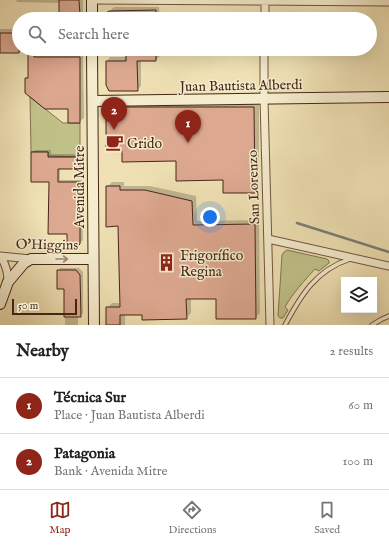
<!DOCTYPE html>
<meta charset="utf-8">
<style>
body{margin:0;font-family:"IM FELL English",serif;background:#f2f2f2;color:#222}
.controls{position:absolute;right:12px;bottom:12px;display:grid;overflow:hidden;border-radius:0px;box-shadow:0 4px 16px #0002}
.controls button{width:36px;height:36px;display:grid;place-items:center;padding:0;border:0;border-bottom:1px solid #e0e0e0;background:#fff;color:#222;font:20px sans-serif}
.scale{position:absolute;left:12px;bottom:10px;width:65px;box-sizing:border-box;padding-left:4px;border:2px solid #452718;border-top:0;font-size:11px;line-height:14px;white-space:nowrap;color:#452718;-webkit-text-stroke:3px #f5ecce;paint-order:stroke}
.you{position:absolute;left:210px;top:217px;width:14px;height:14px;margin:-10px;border:3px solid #fff;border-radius:50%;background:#1a73e8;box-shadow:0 0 0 6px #1a73e833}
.badge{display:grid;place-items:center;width:26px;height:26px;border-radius:50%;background:#8f2418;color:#fff;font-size:13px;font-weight:700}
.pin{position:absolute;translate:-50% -33px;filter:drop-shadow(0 1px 2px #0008)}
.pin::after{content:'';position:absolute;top:21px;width:14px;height:12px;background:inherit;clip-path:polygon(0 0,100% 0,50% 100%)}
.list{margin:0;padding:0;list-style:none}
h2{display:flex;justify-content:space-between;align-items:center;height:52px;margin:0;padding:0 16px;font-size:17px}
h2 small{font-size:13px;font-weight:400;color:#767676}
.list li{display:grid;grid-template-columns:26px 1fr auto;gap:12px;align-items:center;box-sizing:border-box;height:56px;padding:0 16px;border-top:1px solid #e0e0e0}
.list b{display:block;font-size:15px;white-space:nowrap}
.list p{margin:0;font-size:13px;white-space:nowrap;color:#767676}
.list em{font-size:13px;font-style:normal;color:#767676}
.icon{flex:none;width:22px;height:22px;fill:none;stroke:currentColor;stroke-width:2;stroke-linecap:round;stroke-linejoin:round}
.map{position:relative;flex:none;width:389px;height:325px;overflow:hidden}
.search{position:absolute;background:#fff;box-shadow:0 4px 16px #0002;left:12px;right:12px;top:12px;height:44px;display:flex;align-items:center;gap:10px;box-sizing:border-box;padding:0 14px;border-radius:22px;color:#767676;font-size:15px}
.sheet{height:164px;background:#fff}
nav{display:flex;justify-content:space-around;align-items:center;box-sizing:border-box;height:56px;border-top:1px solid #e0e0e0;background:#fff;font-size:11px;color:#767676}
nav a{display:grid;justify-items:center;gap:2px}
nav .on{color:#8f2418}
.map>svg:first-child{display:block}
.green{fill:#c0c189;stroke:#827450}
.shadow{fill:#0003}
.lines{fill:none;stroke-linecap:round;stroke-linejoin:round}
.stream{stroke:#798077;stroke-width:2.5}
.building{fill:#dda890;stroke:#452718}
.lane-casing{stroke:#70563f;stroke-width:5.5}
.street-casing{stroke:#70563f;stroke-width:9}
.secondary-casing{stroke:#452718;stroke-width:12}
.lane{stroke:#f5ecce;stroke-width:3.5}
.street{stroke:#f5ecce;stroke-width:7}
.secondary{stroke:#f5ecce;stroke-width:10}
.oneway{stroke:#9d8a73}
.labels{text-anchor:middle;stroke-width:3;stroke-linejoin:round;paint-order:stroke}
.street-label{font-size:14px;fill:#452718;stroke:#f5ecce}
.poi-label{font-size:14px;fill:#452718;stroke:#f5ecce;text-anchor:start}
</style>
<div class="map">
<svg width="389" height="325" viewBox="0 0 389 325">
<rect width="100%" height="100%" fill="#efe1b4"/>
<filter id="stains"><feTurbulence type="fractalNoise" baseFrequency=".005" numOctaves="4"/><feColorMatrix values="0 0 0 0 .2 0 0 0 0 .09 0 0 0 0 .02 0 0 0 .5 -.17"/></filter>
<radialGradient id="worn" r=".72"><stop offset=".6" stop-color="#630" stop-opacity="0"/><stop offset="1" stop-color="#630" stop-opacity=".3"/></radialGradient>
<path class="green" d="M30,97L63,123H80V157L48,156V152H31Z
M287,250L327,259L329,261V263L319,271L315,269C304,281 293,293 285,307L288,310L283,318H280L278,316L282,255L284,252Z"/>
<path class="shadow" d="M17,0H83V19H33L36,16L60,17V3L16,2Z
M114,7H159L160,19H107L106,15Z
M0,29H19V49H38V53L83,54L84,118L79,122L69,108L26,78L29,76V52H0Z
M127,49H160V56L156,60H141V86L137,90L107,61L110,57H127Z
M259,102V187L254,192L177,160L123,150L107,111L115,103Z
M35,150H51V154H82V166L80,168H60V180H82L83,240L77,246L68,233L50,181L32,152Z
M112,182H124V186H150L196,196L197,221L259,220L260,313L255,318L217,298H191V313L186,318L143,314H125V325H107V308L112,303H120L119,225L107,187Z
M60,268H79L83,272V313L80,316H78V325H65V288L58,271Z"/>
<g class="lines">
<path class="stream" d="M297,223L389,252"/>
</g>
<path class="building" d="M59,0H79L80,15H76V18H59Z
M156,10V19H106L105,14L109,11Z
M0,33H19V53H0Z
M28,49H35L34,57H80V123H68V109H45L25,93V78H28Z
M126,49H156V61H137L138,91H109L106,85V61H126Z
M109,107H254L255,193H223V180L176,181V161L122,162V151H106V111Z
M31,152H48V157H80V169H58V182H80V244L77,247H67V234H48L49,182H31Z
M106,186H120V190H145L192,201L193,225L255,224L256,319H216V299H186L187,319L142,320V315H120V325H106V307H120L118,226L106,227Z
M57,270H76L80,275L81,317H64V289H57Z"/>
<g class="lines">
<defs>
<path id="lane" d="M285,325C301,295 316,270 350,259
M372,325L382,319L389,316"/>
<path id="street" d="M92,0L389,2
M265,19V0
M264,49V99L270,325
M268,239L389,266
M0,256L31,259
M1,257C6,265 8,272 8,282"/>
<path id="secondary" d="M92,0V19
M92,49L94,325
M93,101L389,97
M0,304L8,282L24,263L31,259H93"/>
</defs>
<use href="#lane" class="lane-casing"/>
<use href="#street" class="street-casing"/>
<use href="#secondary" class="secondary-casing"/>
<use href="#lane" class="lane"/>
<use href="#street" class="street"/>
<use href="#secondary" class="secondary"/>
</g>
<defs><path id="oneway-shaft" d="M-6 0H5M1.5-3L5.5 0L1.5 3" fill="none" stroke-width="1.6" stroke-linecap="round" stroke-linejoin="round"/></defs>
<use class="oneway" href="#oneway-shaft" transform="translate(62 259)"/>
<defs>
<symbol id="cafe-bare" viewBox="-9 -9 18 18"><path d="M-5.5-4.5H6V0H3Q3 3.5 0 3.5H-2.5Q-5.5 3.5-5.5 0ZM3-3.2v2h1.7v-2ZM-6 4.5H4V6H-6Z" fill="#8f2418" stroke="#f5ecce" stroke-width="2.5" paint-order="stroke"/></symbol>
<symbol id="building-bare" viewBox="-9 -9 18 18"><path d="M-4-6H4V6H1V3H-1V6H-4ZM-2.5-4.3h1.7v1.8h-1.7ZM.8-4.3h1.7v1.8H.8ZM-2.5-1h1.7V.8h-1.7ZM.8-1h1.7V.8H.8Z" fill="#8f2418" stroke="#f5ecce" stroke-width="2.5" paint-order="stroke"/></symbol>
</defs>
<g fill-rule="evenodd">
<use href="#cafe-bare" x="102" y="130" width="25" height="25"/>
<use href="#building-bare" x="154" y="250" width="25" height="25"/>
</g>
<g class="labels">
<g class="street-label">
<text transform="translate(241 85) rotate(-1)" y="5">Juan Bautista Alberdi</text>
<text transform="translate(79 187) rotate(-90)" y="5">Avenida Mitre</text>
<text transform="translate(253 187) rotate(-92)" y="5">San Lorenzo</text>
<text transform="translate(47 244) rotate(1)" y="5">O'Higgins</text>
</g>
<g class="poi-label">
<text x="127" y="148">Grido</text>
<text x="180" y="260">Frigorífico<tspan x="180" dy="16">Regina</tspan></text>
</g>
</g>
<rect width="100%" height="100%" filter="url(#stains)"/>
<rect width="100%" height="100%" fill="url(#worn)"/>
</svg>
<div class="controls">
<button><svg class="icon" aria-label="layers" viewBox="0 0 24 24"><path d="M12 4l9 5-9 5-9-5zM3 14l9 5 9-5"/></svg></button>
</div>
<div class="scale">50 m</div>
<div class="you"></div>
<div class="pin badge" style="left:188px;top:143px">1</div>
<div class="pin badge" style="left:114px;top:130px">2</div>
<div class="search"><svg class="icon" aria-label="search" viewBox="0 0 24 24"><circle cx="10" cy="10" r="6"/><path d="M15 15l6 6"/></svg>Search here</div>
</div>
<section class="sheet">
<h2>Nearby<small>2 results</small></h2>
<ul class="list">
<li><span class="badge">1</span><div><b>Técnica Sur</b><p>Place · Juan Bautista Alberdi</p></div><em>60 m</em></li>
<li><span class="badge">2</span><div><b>Patagonia</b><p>Bank · Avenida Mitre</p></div><em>100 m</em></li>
</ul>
</section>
<nav>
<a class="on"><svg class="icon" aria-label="map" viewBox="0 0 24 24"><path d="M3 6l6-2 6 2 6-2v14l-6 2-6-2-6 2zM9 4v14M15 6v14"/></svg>Map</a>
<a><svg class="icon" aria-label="directions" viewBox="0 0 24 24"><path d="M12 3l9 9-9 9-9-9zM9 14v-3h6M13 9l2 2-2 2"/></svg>Directions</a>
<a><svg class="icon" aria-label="saved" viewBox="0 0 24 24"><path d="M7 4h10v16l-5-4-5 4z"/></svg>Saved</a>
</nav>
